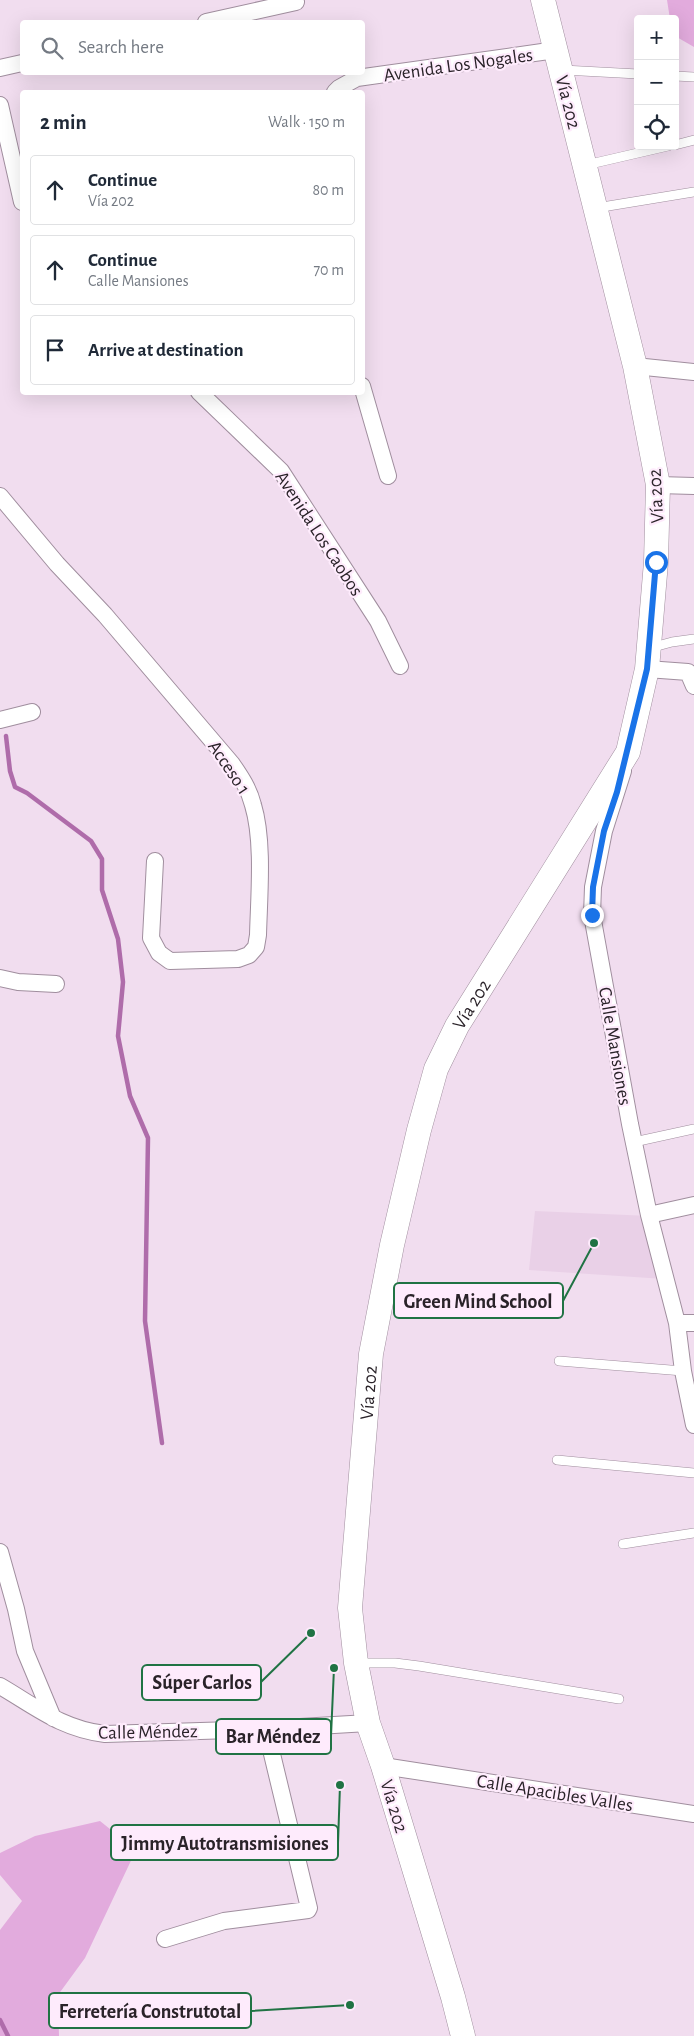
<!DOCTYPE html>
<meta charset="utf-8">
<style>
body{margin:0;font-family:"Alegreya Sans",sans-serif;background:#f6f6f7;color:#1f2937}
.controls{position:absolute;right:15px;top:15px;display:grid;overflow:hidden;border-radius:5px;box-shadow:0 5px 20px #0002}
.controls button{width:45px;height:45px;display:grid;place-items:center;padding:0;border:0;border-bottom:1px solid #e0e1e3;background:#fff;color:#1f2937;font:25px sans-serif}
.stop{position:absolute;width:15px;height:15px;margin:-11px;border:4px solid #1a73e8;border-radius:50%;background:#fff}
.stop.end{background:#1a73e8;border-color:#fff;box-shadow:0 1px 5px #0008}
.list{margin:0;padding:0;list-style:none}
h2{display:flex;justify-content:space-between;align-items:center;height:65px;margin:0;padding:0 20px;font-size:21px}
h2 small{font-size:16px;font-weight:400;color:#747a83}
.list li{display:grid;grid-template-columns:32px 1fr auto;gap:15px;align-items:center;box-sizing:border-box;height:70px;margin:0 10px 10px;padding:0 10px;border:1px solid #e0e1e3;border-radius:5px}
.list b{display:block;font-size:19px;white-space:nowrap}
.list p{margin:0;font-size:16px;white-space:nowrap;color:#747a83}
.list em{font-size:16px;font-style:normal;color:#747a83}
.icon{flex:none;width:28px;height:28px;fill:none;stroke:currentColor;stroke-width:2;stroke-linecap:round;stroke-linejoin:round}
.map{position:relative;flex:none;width:694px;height:2036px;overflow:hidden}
.search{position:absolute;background:#fff;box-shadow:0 5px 20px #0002;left:20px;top:20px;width:345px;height:55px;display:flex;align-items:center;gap:12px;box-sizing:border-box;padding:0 18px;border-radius:5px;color:#747a83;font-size:19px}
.panel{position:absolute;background:#fff;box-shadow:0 5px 20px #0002;left:20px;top:90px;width:345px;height:305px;border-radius:5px}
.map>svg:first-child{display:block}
.built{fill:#e9d0e7}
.green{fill:#e2abdd}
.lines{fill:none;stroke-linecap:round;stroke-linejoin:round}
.stream{stroke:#af6caa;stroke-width:4.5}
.lane-casing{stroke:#a08e9e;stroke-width:10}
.street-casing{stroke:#a08e9e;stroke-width:18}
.secondary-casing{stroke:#a08e9e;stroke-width:25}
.lane{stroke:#fff;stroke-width:9}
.street{stroke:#fff;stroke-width:16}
.secondary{stroke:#fff;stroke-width:24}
.route{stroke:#1a73e8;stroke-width:6}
.labels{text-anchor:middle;stroke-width:4.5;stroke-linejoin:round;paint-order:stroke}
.street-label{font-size:19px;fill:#2a2329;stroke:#feebfc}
.leader{fill:none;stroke:#207344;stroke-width:2}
.callout-dot{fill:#207344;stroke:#feebfc;stroke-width:2}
.callout{fill:#feebfc;stroke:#207344;stroke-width:2}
.callout-label{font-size:20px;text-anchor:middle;font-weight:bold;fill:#2a2329}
</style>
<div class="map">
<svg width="694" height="2036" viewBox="0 0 694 2036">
<rect width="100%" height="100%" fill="#f1ddef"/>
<path class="built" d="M535,1211L650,1216L664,1279L529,1270Z"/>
<path class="green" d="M667,0H694V47L675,36V19H670Z
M100,1821L136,1850L85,1958L58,1995L59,2036H0V1930L22,1901L0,1875V1853L35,1836Z"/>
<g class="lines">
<path class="stream" d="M6,736L10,771L15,787L27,793L91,841L102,859V890L118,939L123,982L118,1036L130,1096L148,1138L145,1321L162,1443
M0,2020L8,2036"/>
<defs>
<path id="lane" d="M563,70L638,74
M675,76L694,77
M675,145L694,140
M586,165L668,146
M596,208L694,192
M650,648L672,642L694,639
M634,1142L694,1129
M559,1361L683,1371
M557,1460L694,1473
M623,1544L694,1533
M357,1663H395L419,1666L619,1699"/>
<path id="street" d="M206,22L296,2
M0,68L22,63
M335,92L339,88L357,78L556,50
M0,105L22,202
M635,366L694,372
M362,386L388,476
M199,392L281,471L378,621L400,666
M658,485L694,486
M0,496L57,564L105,615L232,764C241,777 249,789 253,805C264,841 259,896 258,935L256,947L249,955L238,959L170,961L159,953L151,938L155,861
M647,669L688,672L694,686
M0,720L32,712
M623,771L604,831L593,887L592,915L630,1124L649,1215L677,1323L683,1371L694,1425
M0,978L18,982L56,984
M649,1215L694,1205
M677,1323H694
M0,1552L16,1609L25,1651L53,1718
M0,1686C36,1707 62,1729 105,1734L266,1729L368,1723
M383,1766L694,1814
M165,1939L224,1921L308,1910L309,1908L266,1729"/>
<g id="secondary">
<path id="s1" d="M463,2036L453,1997L383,1766L368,1723L356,1663L350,1608L371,1354L392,1245L419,1130L436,1069L457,1026L628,752L647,669L656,562L658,485L635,366L543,0"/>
</g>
</defs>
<use href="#lane" class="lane-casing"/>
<use href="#street" class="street-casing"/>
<use href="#secondary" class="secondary-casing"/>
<use href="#lane" class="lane"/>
<use href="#street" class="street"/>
<use href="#secondary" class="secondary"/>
</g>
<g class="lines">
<path class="route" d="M592,915L593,887L604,831L617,792L647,669L656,562"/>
</g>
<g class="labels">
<g class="street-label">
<text transform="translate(458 64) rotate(-8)" y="7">Avenida Los Nogales</text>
<text transform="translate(569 102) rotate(76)" y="7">Vía 202</text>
<text transform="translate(655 496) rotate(-93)" y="7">Vía 202</text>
<text transform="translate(320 533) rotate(57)" y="7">Avenida Los Caobos</text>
<text transform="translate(230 767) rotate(56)" y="7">Acceso 1</text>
<text dy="7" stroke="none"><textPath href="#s1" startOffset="1065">Vía 202</textPath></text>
<text transform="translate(616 1046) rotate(80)" y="7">Calle Mansiones</text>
<text dy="7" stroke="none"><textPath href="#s1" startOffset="660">Vía 202</textPath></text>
<text transform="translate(148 1731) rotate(-1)" y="7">Calle Méndez</text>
<text transform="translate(555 1792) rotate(9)" y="7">Calle Apacibles Valles</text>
<text transform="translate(395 1806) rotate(73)" y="7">Vía 202</text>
</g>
</g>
<path class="leader" d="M594 1243L563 1301M311 1633L261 1682M334 1668L331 1736M340 1785L338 1843M350 2005L251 2011"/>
<g class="callout-dot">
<circle cx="594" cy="1243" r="5"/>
<circle cx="311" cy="1633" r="5"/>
<circle cx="334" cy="1668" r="5"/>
<circle cx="340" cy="1785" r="5"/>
<circle cx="350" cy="2005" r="5"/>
</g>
<g class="callout">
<rect x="394" y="1283" width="169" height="35" rx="5"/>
<rect x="142" y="1665" width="119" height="35" rx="5"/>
<rect x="216" y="1719" width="115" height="35" rx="5"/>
<rect x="111" y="1825" width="227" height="35" rx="5"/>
<rect x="49" y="1993" width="202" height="35" rx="5"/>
</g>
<g class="callout-label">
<text x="478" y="1308">Green Mind School</text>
<text x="202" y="1689">Súper Carlos</text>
<text x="273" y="1743">Bar Méndez</text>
<text x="225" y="1850">Jimmy Autotransmisiones</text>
<text x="150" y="2018">Ferretería Construtotal</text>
</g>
</svg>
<div class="controls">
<button>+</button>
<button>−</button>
<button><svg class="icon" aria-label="locate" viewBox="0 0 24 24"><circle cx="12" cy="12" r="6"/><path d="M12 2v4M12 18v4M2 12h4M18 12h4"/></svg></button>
</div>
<div class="stop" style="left:656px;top:562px"></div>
<div class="stop end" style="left:592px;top:915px"></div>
<div class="search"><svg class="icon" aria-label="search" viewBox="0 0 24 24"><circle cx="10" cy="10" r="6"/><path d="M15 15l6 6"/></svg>Search here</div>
<section class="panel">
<h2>2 min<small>Walk · 150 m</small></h2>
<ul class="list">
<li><svg class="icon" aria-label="ahead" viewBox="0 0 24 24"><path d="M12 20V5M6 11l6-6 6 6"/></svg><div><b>Continue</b><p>Vía 202</p></div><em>80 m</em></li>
<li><svg class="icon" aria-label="ahead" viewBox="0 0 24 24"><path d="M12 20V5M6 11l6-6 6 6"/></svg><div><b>Continue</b><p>Calle Mansiones</p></div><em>70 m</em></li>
<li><svg class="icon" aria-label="arrive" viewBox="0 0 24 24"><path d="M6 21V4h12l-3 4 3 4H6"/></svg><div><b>Arrive at destination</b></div></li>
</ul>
</section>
</div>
